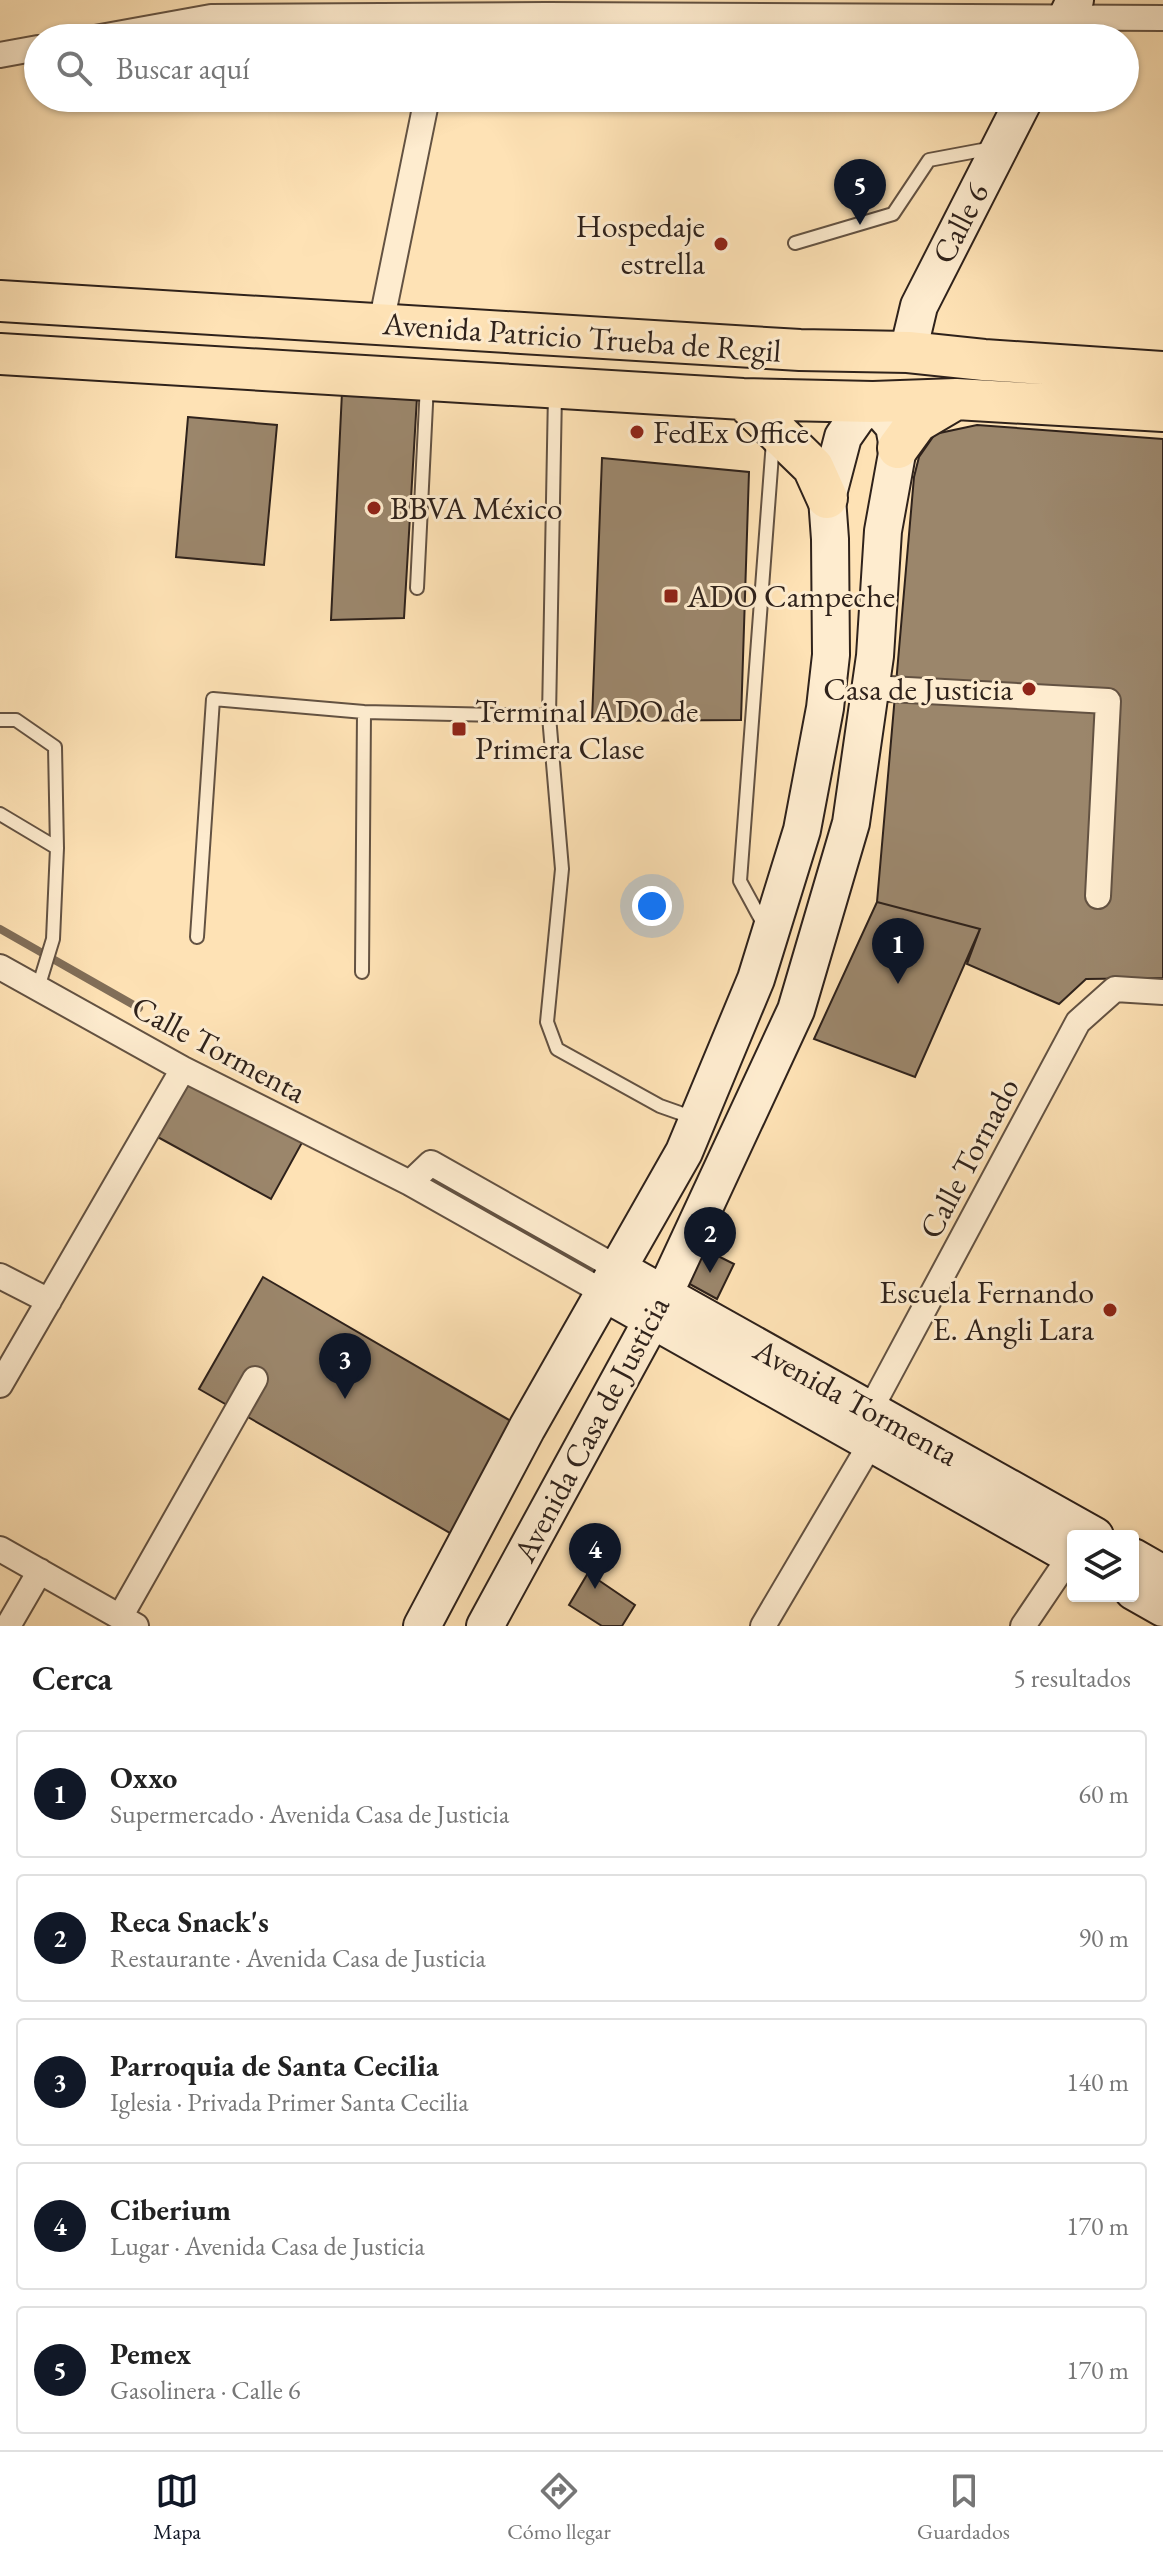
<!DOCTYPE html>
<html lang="es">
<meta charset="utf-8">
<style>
body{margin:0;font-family:"EB Garamond",serif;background:#f2f2f2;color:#222}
.controls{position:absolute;right:24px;bottom:24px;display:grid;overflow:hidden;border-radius:8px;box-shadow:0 2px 6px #0004}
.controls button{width:72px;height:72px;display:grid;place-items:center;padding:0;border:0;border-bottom:2px solid #e0e0e0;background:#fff;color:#222;font:40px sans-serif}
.you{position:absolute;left:652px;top:906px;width:28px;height:28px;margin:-20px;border:6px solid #fff;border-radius:50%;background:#1a73e8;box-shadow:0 0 0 12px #1a73e833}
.badge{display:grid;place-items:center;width:52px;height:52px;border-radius:50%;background:#111827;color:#fff;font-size:26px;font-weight:700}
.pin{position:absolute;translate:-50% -66px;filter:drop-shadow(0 2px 4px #0008)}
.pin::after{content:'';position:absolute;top:42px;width:28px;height:24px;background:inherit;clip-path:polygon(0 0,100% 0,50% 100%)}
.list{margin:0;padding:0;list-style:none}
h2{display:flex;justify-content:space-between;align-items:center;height:104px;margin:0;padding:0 32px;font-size:34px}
h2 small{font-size:26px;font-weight:400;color:#767676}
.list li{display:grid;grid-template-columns:52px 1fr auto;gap:24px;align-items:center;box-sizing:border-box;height:128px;margin:0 16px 16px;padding:0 16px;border:2px solid #e0e0e0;border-radius:8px}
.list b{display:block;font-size:30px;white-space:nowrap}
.list p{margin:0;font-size:26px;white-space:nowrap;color:#767676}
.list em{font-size:26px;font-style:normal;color:#767676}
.icon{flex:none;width:44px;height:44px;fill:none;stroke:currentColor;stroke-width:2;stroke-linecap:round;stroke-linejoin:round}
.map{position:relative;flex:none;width:1163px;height:1626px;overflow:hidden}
.search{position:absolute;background:#fff;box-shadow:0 2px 6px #0004;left:24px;right:24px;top:24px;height:88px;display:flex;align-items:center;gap:20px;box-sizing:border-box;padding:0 28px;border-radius:44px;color:#767676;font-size:30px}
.sheet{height:824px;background:#fff}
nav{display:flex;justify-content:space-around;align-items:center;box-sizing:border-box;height:112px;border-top:2px solid #e0e0e0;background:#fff;font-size:22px;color:#767676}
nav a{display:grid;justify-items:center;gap:4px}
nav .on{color:#111827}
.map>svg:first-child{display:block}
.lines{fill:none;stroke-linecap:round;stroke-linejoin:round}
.stream{stroke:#816e58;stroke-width:8}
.building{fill:#9b866b;stroke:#2f221b;stroke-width:2}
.lane-casing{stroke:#635242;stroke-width:16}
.street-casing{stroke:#635242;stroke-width:28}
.secondary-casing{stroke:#2f221b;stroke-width:40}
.primary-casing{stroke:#2f221b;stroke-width:44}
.lane{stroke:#feeccf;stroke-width:12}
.street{stroke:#feeccf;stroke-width:24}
.secondary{stroke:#feeccf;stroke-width:36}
.primary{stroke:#fee2b5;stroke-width:40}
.poi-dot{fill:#8f2418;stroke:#feeccf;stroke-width:3}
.labels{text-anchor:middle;stroke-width:6;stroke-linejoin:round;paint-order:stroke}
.street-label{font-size:32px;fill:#2f221b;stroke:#feeccf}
.poi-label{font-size:32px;fill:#2f221b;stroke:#feeccf;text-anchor:start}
</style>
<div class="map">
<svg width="1163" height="1626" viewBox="0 0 1163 1626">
<rect width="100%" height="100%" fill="#fee2b5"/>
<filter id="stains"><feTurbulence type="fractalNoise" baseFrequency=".0025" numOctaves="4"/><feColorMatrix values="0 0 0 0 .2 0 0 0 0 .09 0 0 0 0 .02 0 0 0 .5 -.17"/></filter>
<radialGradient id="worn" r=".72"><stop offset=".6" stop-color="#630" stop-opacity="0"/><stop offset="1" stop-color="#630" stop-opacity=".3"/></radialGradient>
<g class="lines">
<path class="stream" d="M0,929L139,1008"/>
</g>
<path class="building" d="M342,392L417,397L404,618L331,620Z
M188,417L277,425L264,565L176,557Z
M977,425L1163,439V978L1086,979L1059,1004L967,964L980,929L877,902L914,477L919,457L935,434Z
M602,458L749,472L741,720L592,721Z
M877,902L980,929L915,1077L814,1039Z
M186,1076L304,1139L271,1199L154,1135Z
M704,1249L734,1264L717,1299L686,1282Z
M263,1277L516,1424L457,1537L199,1389Z
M588,1573L635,1605L622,1626H602L569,1605Z"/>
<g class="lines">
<defs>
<path id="lane" d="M795,243L893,214L929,160L993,148
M555,393L549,716L562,869L547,1022L557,1049L660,1106L694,1118
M417,588L427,384
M0,720H16L55,747L57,848L53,939L38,988
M0,814L57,848
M765,927L740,881L773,441
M197,937L213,699L364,712L549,716
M362,972L364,712"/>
<path id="street" d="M95,38L211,17L547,15L1163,18
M0,55L38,48
M381,324L427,98
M871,688L1108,701L1098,896
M0,967L183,1069L410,1183L603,1292
M410,1183L431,1163L617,1268
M0,1276L49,1301
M0,1385L183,1069
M870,1410L1078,1022L1115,989L1163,992
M0,1549L136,1626
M120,1617L255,1379
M8,1626L40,1571
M763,1626L871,1443
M1023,1626L1073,1552"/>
<path id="secondary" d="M1057,38L1075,0
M908,352L919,306L1025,98
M617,1268L1095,1536
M603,1292L1073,1557
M1133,1557L1163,1574
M1133,1591L1163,1608
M422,1626L527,1428L684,1152L756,979L802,830L825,708L831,655L830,539L827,498L843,437L857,417L873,402L894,426L898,448L883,531L875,656L851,823L796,1010L652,1320L485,1626"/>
<path id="primary" d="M0,301L800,350L908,352L984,360L1163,372
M0,354L743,399L873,402L956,399L1163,411
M743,399L813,467L827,498
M898,448L917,422L956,399"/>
</defs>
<use href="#lane" class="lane-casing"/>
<use href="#street" class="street-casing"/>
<use href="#secondary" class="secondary-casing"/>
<use href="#primary" class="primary-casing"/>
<use href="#lane" class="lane"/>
<use href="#street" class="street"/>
<use href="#secondary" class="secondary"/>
<use href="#primary" class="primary"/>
</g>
<g class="poi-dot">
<circle cx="721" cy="244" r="8"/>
<circle cx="637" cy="432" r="8"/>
<circle cx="374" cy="508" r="8"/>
<rect x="663" y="588" width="16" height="16" rx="4"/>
<circle cx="1029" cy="689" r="8"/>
<rect x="451" y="721" width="16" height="16" rx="4"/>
<circle cx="1110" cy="1310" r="8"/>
</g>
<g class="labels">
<g class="street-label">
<text transform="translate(960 223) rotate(-63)" y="11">Calle 6</text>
<text transform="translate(582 337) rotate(4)" y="11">Avenida Patricio Trueba de Regil</text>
<text transform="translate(219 1049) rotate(28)" y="11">Calle Tormenta</text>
<text transform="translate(969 1158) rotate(-62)" y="11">Calle Tornado</text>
<text transform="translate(856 1402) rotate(29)" y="11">Avenida Tormenta</text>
<text transform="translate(591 1429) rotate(-62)" y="11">Avenida Casa de Justicia</text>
</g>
<g class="poi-label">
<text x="705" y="237" text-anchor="end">Hospedaje<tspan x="705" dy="37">estrella</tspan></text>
<text x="653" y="443">FedEx Office</text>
<text x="390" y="519">BBVA México</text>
<text x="687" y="607">ADO Campeche</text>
<text x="1013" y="700" text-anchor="end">Casa de Justicia</text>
<text x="475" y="722">Terminal ADO de<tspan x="475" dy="37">Primera Clase</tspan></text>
<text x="1094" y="1303" text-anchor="end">Escuela Fernando<tspan x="1094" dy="37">E. Angli Lara</tspan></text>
</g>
</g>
<rect width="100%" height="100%" filter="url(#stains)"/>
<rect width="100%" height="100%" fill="url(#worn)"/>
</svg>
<div class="controls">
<button><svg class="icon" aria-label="layers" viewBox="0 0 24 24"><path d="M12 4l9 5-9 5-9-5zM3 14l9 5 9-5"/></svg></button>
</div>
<div class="you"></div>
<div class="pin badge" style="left:898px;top:984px">1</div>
<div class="pin badge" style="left:710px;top:1273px">2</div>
<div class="pin badge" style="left:345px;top:1399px">3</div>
<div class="pin badge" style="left:595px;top:1589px">4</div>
<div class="pin badge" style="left:860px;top:225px">5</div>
<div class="search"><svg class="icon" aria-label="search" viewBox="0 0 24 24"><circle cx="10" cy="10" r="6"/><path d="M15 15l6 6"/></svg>Buscar aquí</div>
</div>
<section class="sheet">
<h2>Cerca<small>5 resultados</small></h2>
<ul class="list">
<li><span class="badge">1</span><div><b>Oxxo</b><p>Supermercado · Avenida Casa de Justicia</p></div><em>60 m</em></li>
<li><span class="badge">2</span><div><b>Reca Snack's</b><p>Restaurante · Avenida Casa de Justicia</p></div><em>90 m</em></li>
<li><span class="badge">3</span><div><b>Parroquia de Santa Cecilia</b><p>Iglesia · Privada Primer Santa Cecilia</p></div><em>140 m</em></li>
<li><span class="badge">4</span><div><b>Ciberium</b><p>Lugar · Avenida Casa de Justicia</p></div><em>170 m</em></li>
<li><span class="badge">5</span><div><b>Pemex</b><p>Gasolinera · Calle 6</p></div><em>170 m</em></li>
</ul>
</section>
<nav>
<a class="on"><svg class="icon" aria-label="map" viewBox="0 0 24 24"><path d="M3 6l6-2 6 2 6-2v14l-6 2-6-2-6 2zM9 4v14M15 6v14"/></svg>Mapa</a>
<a><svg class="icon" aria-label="directions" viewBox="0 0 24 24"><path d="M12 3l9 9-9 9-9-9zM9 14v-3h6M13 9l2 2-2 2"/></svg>Cómo llegar</a>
<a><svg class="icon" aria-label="saved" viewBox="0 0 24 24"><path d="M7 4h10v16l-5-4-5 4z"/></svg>Guardados</a>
</nav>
